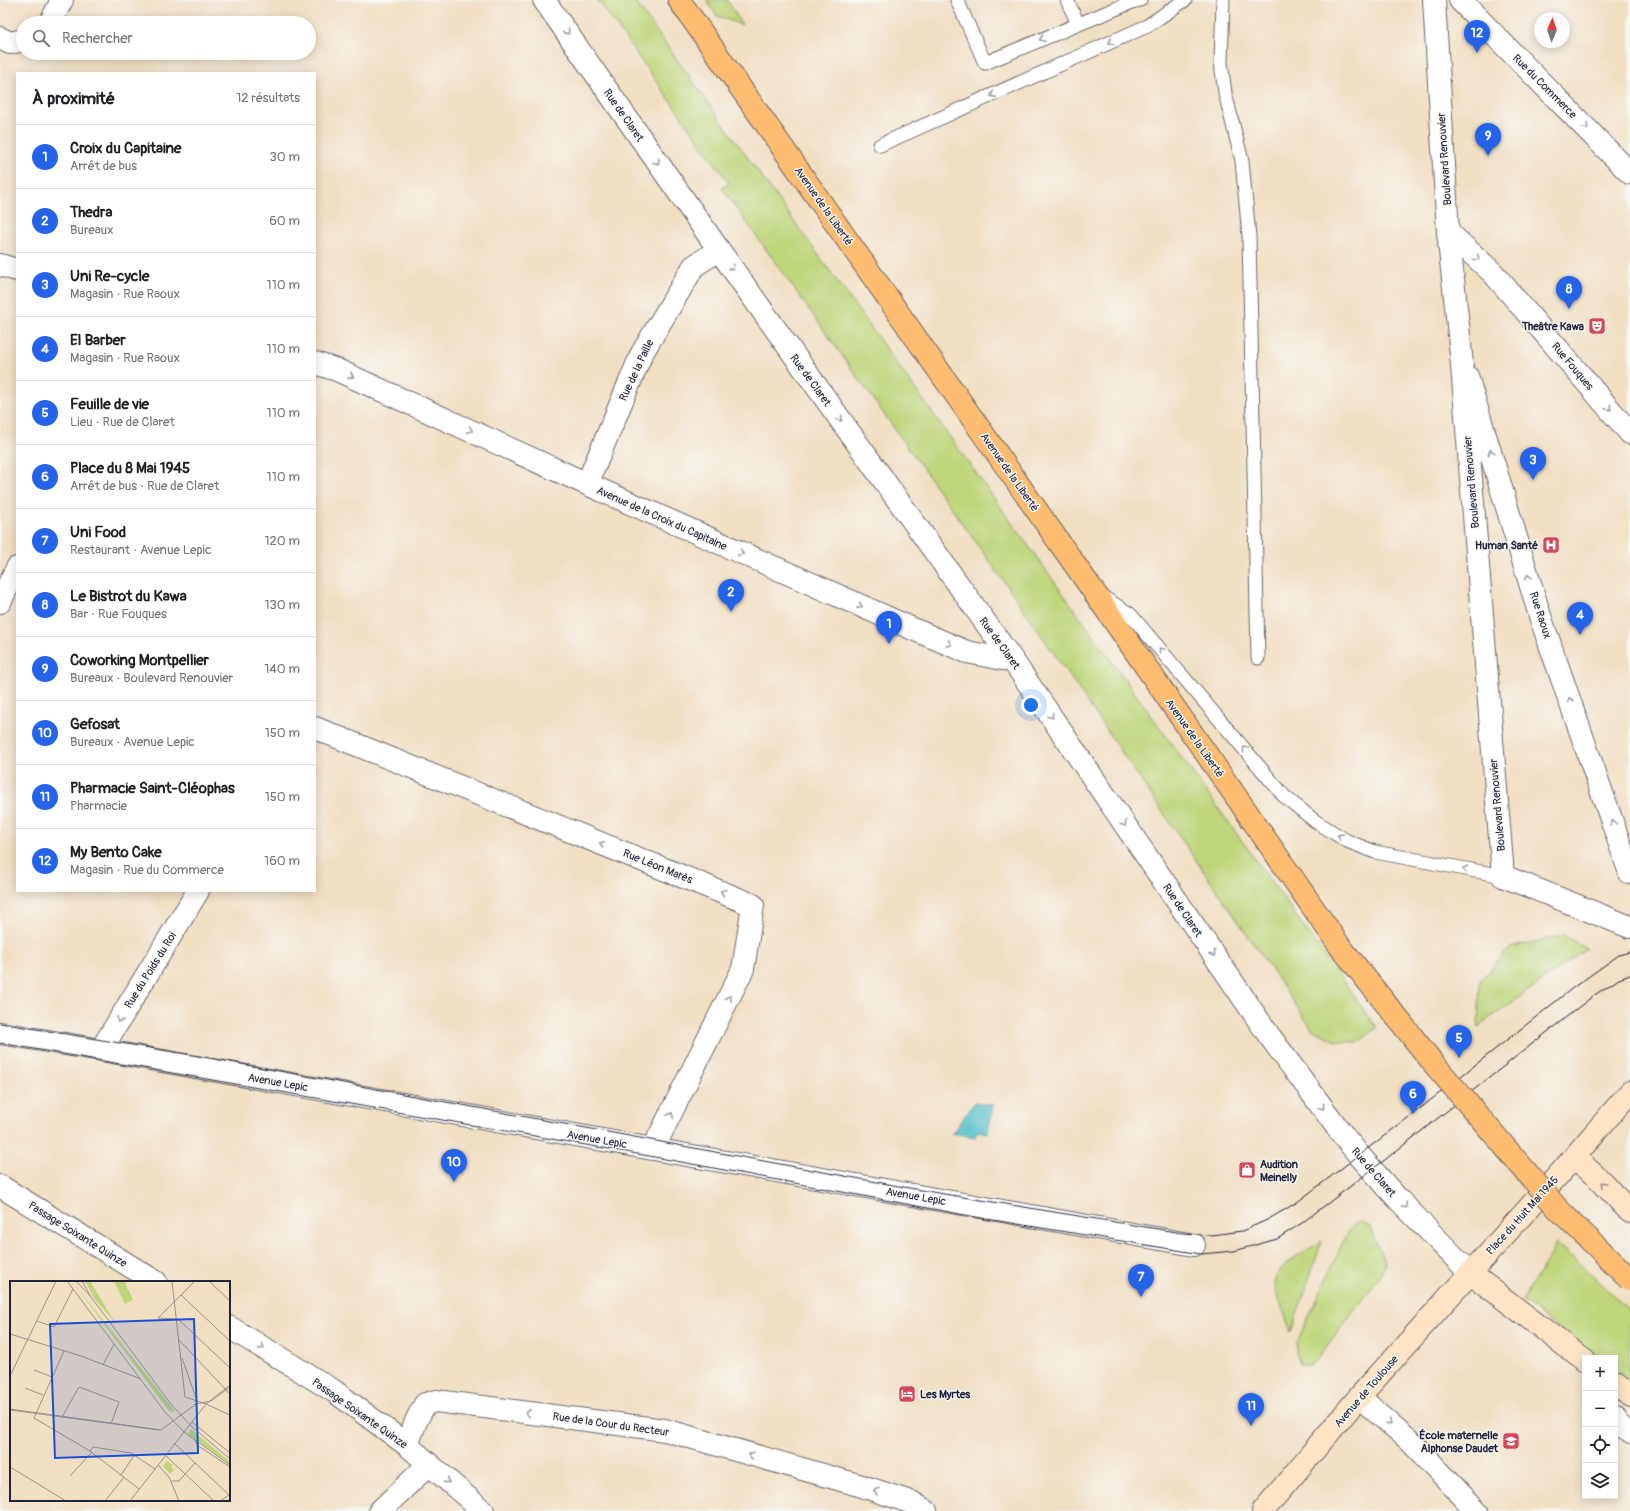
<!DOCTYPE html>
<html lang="fr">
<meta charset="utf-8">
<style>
body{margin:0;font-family:Pangolin,sans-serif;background:#f2f2f2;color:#202124}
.controls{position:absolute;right:12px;bottom:12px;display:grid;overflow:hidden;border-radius:0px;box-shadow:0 2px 10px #0003}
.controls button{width:36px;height:36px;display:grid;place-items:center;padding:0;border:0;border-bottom:1px solid #e0e0e0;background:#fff;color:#202124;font:20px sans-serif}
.compass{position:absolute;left:1534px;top:12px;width:36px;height:36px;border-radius:50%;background:#fff;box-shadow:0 2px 10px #0003;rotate:2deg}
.you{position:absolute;left:1031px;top:705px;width:14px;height:14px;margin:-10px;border:3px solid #fff;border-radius:50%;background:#1a73e8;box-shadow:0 0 0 6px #1a73e833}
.badge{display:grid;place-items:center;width:26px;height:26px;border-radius:50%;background:#2563eb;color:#fff;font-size:13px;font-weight:700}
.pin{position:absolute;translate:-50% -33px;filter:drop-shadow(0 1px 2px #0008)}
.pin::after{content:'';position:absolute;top:21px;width:14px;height:12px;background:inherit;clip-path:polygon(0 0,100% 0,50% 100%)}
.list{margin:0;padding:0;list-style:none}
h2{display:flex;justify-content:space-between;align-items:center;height:52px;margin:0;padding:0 16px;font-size:17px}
h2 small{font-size:13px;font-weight:400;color:#757577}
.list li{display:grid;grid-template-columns:26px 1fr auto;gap:12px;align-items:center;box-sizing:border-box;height:64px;padding:0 16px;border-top:1px solid #e0e0e0}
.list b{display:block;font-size:15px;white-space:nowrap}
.list p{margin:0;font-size:13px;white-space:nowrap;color:#757577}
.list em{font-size:13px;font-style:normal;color:#757577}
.icon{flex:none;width:22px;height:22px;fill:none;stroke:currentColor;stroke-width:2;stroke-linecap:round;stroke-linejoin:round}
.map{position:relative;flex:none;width:1630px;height:1511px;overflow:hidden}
.search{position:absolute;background:#fff;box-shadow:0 2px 10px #0003;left:16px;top:16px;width:300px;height:44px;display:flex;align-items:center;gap:10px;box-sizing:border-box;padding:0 14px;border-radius:22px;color:#757577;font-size:15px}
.panel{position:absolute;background:#fff;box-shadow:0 2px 10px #0003;left:16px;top:72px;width:300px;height:820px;border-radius:0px}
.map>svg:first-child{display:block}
.green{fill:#bed579;stroke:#707c5a}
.water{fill:#50bec7;stroke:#397081}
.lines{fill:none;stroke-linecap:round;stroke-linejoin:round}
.service-casing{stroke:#6a646a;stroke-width:15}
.minor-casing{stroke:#6a646a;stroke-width:24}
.tertiary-casing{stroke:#6a646a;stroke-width:24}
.secondary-casing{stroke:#6a646a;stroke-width:24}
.primary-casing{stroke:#6a646a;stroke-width:24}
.service{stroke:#fff;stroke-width:13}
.minor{stroke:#fff;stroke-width:22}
.tertiary{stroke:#fff;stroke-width:22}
.secondary{stroke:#fee4c5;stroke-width:22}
.primary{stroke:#fdbc6f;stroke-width:22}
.tram{stroke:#22223b;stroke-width:1}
.primary-bridge-casing{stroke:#6a646a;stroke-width:24;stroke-linecap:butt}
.primary-bridge{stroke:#fdbc6f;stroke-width:22}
.oneway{stroke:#9c9ca7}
.oneway2{stroke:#9b8d87}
.labels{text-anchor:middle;stroke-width:3;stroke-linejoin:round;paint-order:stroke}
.street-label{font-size:11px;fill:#22223b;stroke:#f6f6f2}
.poi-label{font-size:11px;font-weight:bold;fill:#22223b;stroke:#f6f6f2;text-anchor:end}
.inset-road{fill:none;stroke:#9e938c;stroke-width:1}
.view{fill:#1d4ed8;fill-opacity:0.15;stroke:#1d4ed8;stroke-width:2}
.inset-edge{fill:none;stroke:#22223b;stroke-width:2}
</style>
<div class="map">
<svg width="1630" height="1511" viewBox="0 0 1630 1511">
<rect width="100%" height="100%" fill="#f6f6f2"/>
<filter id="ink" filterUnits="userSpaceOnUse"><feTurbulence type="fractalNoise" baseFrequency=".025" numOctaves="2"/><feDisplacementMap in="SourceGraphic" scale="8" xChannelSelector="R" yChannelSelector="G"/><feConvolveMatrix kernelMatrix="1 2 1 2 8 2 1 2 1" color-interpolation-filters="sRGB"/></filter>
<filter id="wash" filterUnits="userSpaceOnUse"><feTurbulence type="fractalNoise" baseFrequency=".012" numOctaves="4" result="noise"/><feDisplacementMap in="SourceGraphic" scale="16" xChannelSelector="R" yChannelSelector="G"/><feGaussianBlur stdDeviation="0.9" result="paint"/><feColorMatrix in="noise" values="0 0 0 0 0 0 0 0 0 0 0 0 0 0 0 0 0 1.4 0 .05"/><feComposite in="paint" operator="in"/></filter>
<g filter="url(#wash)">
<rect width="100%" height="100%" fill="#f1dfc2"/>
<path class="green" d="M598,0H634L1377,1028L1359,1042L1336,1041L1312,1029L1015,597L722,188L729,183Z
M706,0H727L742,25L717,16Z
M1564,935L1586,949L1478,1027L1480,980L1510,948Z
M1362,1222L1370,1227L1385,1264L1381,1274L1318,1359L1311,1365L1300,1364L1296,1353L1297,1342L1348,1231L1354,1224Z
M1322,1241L1291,1332L1274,1285C1275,1264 1306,1252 1322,1241Z
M1557,1243L1630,1311V1387L1615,1375V1358H1594L1523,1300Z"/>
<path class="water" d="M975,1102L993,1105L988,1133L977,1131L975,1137L952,1133Z"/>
</g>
<g filter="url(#ink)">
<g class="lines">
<defs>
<path id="service" d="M957,0L985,63L1132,2L1140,0
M1067,0L1078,24
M1223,0L1221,63L1225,93L1242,161L1249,236L1258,658
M880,145L1147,26L1185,0
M1103,597L1130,614L1284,796L1315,821L1347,841L1375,852L1503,876"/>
<path id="minor" d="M544,0L719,250L1013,661L1268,1034L1342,1134L1359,1155L1397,1198L1470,1273
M1460,0L1630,173
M50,23L62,0
M0,38L10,43L23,40
M1448,232L1493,273L1630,433
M0,265L17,270
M315,363L337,370L587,484L913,629L967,652L1013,661
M1467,376L1540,616L1630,873
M587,484L642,353L694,266L719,250
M0,602L17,568
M315,728L753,905L743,969L653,1149
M0,1033L101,1050L653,1149L1194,1245
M101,1050L198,891
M0,1186L156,1282
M229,1327L334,1391L407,1445L483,1511
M1359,1397L1409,1440L1477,1511
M1615,1418L1616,1421L1630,1432
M407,1445L417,1419L425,1404L436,1401L665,1430L862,1486L913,1503L926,1511
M380,1511L428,1465"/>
<path id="tertiary" d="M1434,0L1448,232L1461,354L1503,876L1630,927"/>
<path id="secondary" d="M1574,1157L1601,1181L1630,1212
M1470,1273L1585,1361
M1615,1384L1630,1396
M1263,1511L1359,1397L1561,1172L1630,1092"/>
<path id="primary" d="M679,0L1094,592L1339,945"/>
</defs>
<use href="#service" class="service-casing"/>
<use href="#minor" class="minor-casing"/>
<use href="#tertiary" class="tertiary-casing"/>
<use href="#secondary" class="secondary-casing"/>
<use href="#primary" class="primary-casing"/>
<use href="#service" class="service"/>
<use href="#minor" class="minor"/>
<use href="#tertiary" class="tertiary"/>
<use href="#secondary" class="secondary"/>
<use href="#primary" class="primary"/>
<path class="tram" d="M0,1023L198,1056L920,1190L1182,1233L1212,1235L1242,1231L1267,1220L1296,1203L1413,1114L1574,987L1619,955L1630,952
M0,1043L649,1156L987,1219L1201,1254L1234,1251L1277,1239L1302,1223L1386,1159L1593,996L1619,979L1630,975"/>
<defs>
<path id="primary-bridge" d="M1339,945L1434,1064L1558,1209L1630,1279"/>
</defs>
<use href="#primary-bridge" class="primary-bridge-casing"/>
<use href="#primary-bridge" class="primary-bridge"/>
</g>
<defs><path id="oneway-chevron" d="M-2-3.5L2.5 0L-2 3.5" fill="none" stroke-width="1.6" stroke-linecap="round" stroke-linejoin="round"/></defs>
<g class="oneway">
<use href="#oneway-chevron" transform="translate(567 32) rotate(55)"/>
<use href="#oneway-chevron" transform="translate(1042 39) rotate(158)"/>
<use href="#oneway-chevron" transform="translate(1111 42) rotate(156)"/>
<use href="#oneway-chevron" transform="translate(993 95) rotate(156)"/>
<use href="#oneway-chevron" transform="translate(1586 127) rotate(45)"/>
<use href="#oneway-chevron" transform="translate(657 162) rotate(55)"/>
<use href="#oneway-chevron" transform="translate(1477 258) rotate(43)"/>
<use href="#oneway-chevron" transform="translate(732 268) rotate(54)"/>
<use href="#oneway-chevron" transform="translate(351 376) rotate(25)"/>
<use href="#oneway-chevron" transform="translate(1609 408) rotate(50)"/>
<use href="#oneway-chevron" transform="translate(840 419) rotate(54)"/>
<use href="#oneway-chevron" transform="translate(470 430) rotate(25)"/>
<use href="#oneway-chevron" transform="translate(1491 452) rotate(-107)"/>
<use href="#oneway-chevron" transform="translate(741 553) rotate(24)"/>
<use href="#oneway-chevron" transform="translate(1528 577) rotate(-107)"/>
<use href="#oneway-chevron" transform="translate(860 606) rotate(24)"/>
<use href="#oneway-chevron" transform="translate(949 644) rotate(23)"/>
<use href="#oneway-chevron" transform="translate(1161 650) rotate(-130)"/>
<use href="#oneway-chevron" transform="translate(1570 700) rotate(-109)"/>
<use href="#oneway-chevron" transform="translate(1051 716) rotate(56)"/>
<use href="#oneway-chevron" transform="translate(1245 749) rotate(-130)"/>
<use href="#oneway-chevron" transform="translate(1613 823) rotate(-109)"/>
<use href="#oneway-chevron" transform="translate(1124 824) rotate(56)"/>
<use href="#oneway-chevron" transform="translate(1340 836) rotate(-149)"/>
<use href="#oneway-chevron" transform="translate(602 844) rotate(-158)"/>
<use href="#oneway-chevron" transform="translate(1465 869) rotate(-169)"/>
<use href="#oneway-chevron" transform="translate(723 892) rotate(-158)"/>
<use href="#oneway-chevron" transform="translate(1213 954) rotate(56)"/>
<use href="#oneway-chevron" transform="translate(729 998) rotate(-64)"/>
<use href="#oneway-chevron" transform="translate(119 1020) rotate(122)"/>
<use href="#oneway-chevron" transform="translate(1322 1107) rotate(53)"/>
<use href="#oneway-chevron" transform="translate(671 1115) rotate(-64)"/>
<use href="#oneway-chevron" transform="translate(1405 1206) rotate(45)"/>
<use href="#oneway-chevron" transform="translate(262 1347) rotate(32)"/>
<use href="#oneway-chevron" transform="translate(528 1413) rotate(-173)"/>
<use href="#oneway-chevron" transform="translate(1389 1423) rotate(41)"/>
<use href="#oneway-chevron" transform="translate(751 1455) rotate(-164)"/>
<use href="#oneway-chevron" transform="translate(447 1481) rotate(40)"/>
<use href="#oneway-chevron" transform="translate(876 1491) rotate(-162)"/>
</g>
<use class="oneway2" href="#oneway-chevron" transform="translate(1603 1184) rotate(-135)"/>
</g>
<defs>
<symbol id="theatre-square" viewBox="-11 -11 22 22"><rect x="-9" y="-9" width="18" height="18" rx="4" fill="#d1495b" stroke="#f6f6f2"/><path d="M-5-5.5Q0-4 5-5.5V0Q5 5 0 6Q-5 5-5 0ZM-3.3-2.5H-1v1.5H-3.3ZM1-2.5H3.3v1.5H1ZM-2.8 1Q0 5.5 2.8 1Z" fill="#fff"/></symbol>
<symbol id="hospital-square" viewBox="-11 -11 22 22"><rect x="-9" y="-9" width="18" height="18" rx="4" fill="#d1495b" stroke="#f6f6f2"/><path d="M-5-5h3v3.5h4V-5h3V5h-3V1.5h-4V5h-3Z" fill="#fff"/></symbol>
<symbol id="shop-square" viewBox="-11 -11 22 22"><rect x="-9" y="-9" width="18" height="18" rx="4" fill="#d1495b" stroke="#f6f6f2"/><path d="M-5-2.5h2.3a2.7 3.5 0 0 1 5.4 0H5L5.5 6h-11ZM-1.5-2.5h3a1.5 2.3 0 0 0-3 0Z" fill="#fff"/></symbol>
<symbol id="hotel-square" viewBox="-11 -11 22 22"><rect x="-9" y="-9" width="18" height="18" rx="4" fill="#d1495b" stroke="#f6f6f2"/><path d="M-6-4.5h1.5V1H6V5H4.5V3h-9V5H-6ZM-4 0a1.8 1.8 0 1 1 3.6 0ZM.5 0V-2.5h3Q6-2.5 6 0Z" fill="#fff"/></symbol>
<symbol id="school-square" viewBox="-11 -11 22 22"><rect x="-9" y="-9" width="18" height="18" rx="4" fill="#d1495b" stroke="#f6f6f2"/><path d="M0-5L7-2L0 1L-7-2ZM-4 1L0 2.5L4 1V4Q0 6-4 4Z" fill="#fff"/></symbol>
</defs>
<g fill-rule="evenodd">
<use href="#theatre-square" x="1587" y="316" width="20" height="20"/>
<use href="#hospital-square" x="1541" y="535" width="20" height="20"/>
<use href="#shop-square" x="1237" y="1160" width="20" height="20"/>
<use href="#hotel-square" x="897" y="1384" width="20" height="20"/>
<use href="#school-square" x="1501" y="1431" width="20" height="20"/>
</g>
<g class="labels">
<g class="street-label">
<text transform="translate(1545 86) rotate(45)" y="4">Rue du Commerce</text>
<text transform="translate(624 115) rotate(55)" y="4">Rue de Claret</text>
<text transform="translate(1444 159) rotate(-94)" y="4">Boulevard Renouvier</text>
<text transform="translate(824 206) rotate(55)" y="4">Avenue de la Liberté</text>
<text transform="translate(1573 366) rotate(50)" y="4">Rue Fouques</text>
<text transform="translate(636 370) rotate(-65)" y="4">Rue de la Paille</text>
<text transform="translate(811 380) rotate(54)" y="4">Rue de Claret</text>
<text transform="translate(1010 472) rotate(55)" y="4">Avenue de la Liberté</text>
<text transform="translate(1471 482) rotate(-95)" y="4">Boulevard Renouvier</text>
<text transform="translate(662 518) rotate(24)" y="4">Avenue de la Croix du Capitaine</text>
<text transform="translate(1541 615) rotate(72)" y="4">Rue Raoux</text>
<text transform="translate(1000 643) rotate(54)" y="4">Rue de Claret</text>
<text transform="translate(1195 738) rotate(55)" y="4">Avenue de la Liberté</text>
<text transform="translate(1497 805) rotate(-95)" y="4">Boulevard Renouvier</text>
<text transform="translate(658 866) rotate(22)" y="4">Rue Léon Marès</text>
<text transform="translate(1183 910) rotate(56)" y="4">Rue de Claret</text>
<text transform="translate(150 970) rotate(-58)" y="4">Rue du Poids du Roi</text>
<text transform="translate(278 1082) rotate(10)" y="4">Avenue Lepic</text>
<text transform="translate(597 1139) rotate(10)" y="4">Avenue Lepic</text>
<text transform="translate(1374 1172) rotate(49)" y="4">Rue de Claret</text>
<text transform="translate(916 1196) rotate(10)" y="4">Avenue Lepic</text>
<text transform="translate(1522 1215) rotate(-48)" y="4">Place du Huit Mai 1945</text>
<text transform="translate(78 1234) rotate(32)" y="4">Passage Soixante Quinze</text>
<text transform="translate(1366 1391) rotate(-49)" y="4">Avenue de Toulouse</text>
<text transform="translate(360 1413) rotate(35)" y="4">Passage Soixante Quinze</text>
<text transform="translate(611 1424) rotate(8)" y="4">Rue de la Cour du Recteur</text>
</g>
<g class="poi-label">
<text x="1584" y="330">Theâtre Kawa</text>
<text x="1538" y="549">Human Santé</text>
<text x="1260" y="1168" text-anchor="start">Audition<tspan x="1260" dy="13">Meinelly</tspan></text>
<text x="920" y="1398" text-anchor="start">Les Myrtes</text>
<text x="1498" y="1439">École maternelle<tspan x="1498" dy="13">Alphonse Daudet</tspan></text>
</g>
</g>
<g transform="translate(10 1281)">
<rect width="220" height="220" fill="#f1dfc2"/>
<path d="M62,0L165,130L163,131L159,130ZM75,0H80L106,43L84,17ZM104,0H114L123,19L115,23ZM181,148L220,181V183L178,153ZM157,180L163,184L161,186L164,189L160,193L153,185Z" fill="#bed579"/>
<path class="inset-road" d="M57,0L155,131L174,151M66,0L81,16M72,0L81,16L161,123L181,145L220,178M162,0L175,116L196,123L220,104M185,0L148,37L168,38L220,87M199,0L220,20M171,14L220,60M27,40L44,46L63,8M0,53L71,75L131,98M169,59L220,113M54,70L24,137L80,170L129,208M172,77L187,120M93,84L104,63M24,89L42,96M0,95L46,0M15,107L33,114M0,128L151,149L186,123L201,120L220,106M0,129L149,149M52,136L69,106L109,121L101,143M182,141L220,172M174,151L220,184M185,159L187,164L220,186M164,162L219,214L210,220M80,170L83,166L121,172L145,188M155,174L204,220M148,184L159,196L169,220M0,186L56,220M111,194L125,173M60,195L82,171M162,200H169L185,182M95,220L114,196M120,220L196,123L220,134"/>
<path class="view" d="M184,38L188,172L45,177L40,43Z"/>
<rect width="220" height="220" class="inset-edge"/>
</g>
</svg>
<div class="controls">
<button>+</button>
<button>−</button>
<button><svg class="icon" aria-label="locate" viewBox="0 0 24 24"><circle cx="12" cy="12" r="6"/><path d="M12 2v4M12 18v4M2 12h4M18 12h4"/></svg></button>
<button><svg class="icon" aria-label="layers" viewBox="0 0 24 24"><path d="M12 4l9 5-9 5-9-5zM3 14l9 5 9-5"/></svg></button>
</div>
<svg class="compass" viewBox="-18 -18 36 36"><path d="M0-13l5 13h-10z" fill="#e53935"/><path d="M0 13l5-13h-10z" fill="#757577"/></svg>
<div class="you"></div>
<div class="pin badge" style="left:889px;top:644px">1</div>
<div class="pin badge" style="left:731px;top:612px">2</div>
<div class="pin badge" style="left:1533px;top:480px">3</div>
<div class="pin badge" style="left:1580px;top:635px">4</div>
<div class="pin badge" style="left:1459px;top:1058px">5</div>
<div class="pin badge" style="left:1413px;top:1114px">6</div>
<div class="pin badge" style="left:1141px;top:1297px">7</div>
<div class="pin badge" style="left:1569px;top:309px">8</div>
<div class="pin badge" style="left:1488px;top:156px">9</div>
<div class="pin badge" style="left:454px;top:1182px">10</div>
<div class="pin badge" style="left:1251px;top:1426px">11</div>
<div class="pin badge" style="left:1477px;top:53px">12</div>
<div class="search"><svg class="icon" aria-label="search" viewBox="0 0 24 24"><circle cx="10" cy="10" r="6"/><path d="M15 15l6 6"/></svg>Rechercher</div>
<section class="panel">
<h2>À proximité<small>12 résultats</small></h2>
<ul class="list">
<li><span class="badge">1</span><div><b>Croix du Capitaine</b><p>Arrêt de bus</p></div><em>30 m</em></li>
<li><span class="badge">2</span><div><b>Thedra</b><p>Bureaux</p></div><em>60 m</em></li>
<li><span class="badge">3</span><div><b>Uni Re-cycle</b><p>Magasin · Rue Raoux</p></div><em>110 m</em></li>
<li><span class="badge">4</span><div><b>El Barber</b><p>Magasin · Rue Raoux</p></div><em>110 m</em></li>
<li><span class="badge">5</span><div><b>Feuille de vie</b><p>Lieu · Rue de Claret</p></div><em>110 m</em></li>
<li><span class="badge">6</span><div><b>Place du 8 Mai 1945</b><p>Arrêt de bus · Rue de Claret</p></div><em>110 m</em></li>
<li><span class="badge">7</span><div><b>Uni Food</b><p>Restaurant · Avenue Lepic</p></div><em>120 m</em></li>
<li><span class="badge">8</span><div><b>Le Bistrot du Kawa</b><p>Bar · Rue Fouques</p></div><em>130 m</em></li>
<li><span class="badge">9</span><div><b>Coworking Montpellier</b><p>Bureaux · Boulevard Renouvier</p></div><em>140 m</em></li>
<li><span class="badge">10</span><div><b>Gefosat</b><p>Bureaux · Avenue Lepic</p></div><em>150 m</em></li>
<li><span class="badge">11</span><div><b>Pharmacie Saint-Cléophas</b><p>Pharmacie</p></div><em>150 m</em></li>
<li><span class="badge">12</span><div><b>My Bento Cake</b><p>Magasin · Rue du Commerce</p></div><em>160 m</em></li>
</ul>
</section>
</div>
